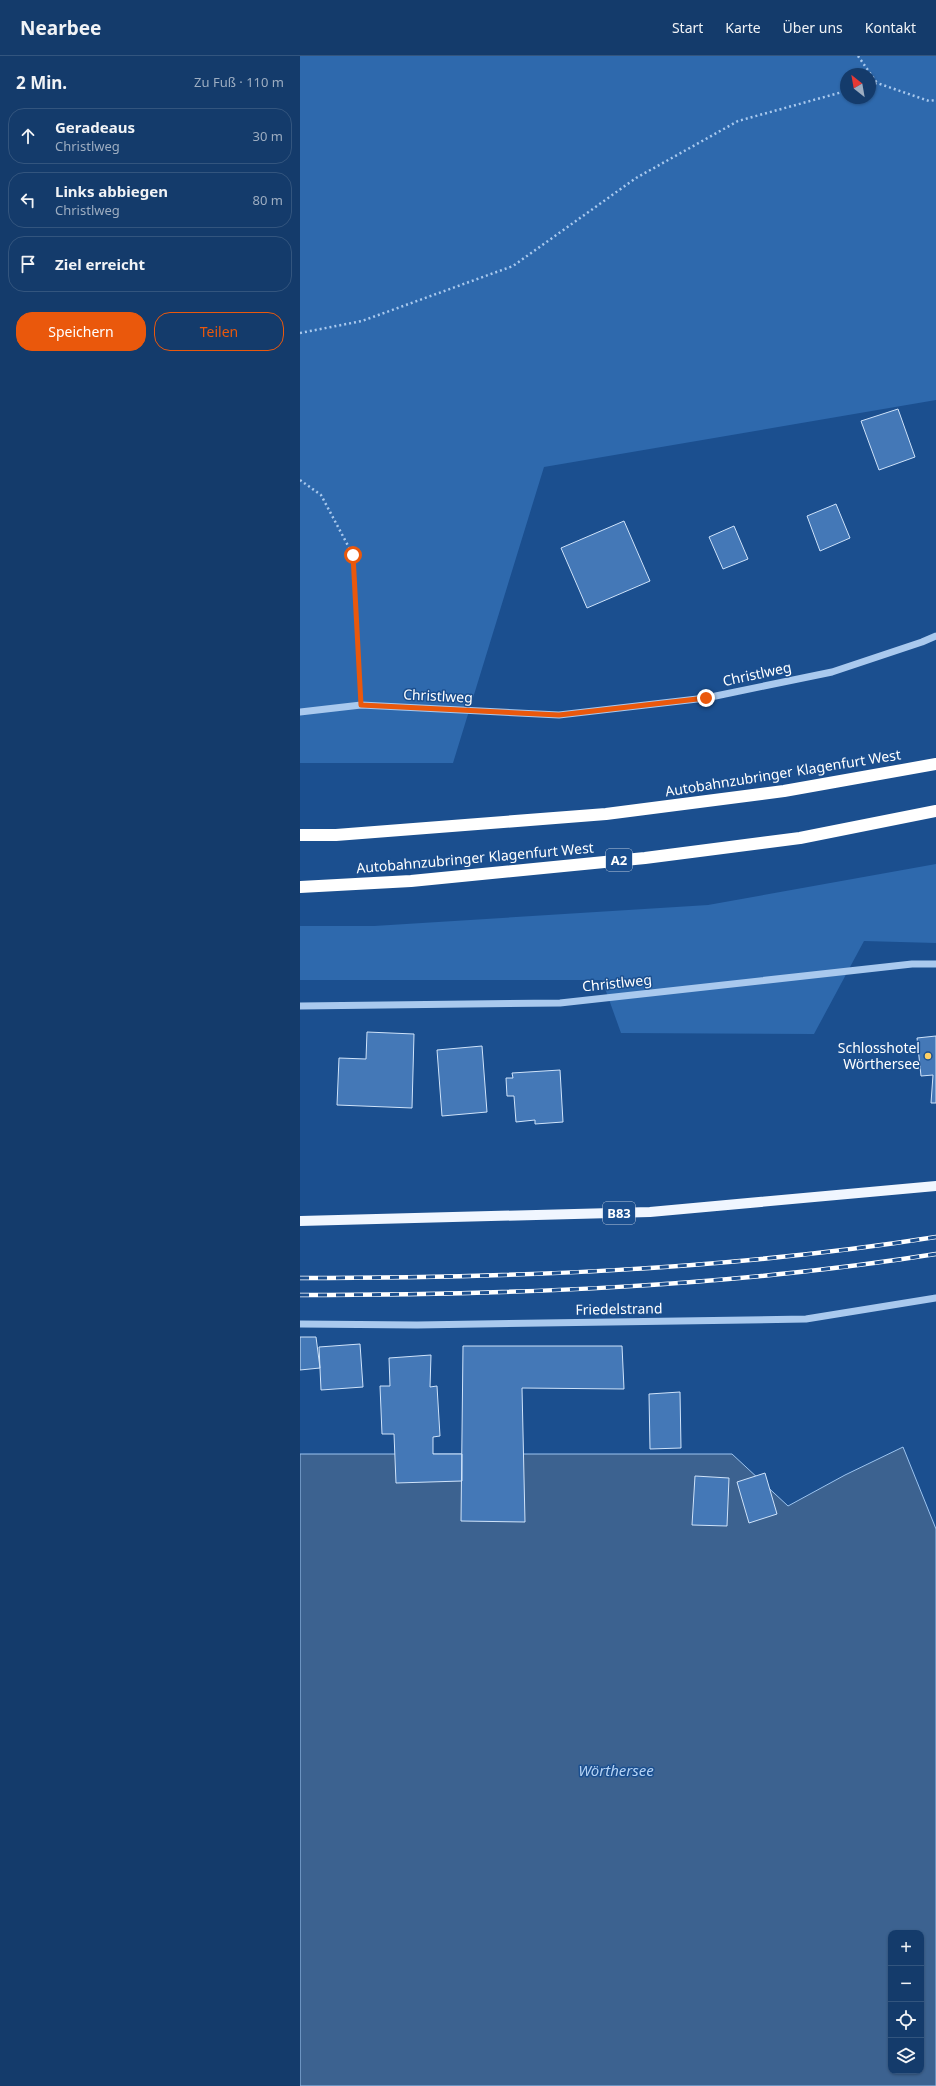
<!DOCTYPE html>
<html lang="de">
<meta charset="utf-8">
<style>
body{margin:0;font-family:"Noto Sans",sans-serif;background:#214673;color:#f1f3f6}
.controls{position:absolute;right:12px;bottom:12px;display:grid;overflow:hidden;border-radius:8px;box-shadow:0 1px 3px #0004}
.controls button{width:36px;height:36px;display:grid;place-items:center;padding:0;border:0;border-bottom:1px solid #33557e;background:#143b6b;color:#f1f3f6;font:20px sans-serif}
.compass{position:absolute;left:540px;top:12px;width:36px;height:36px;border-radius:50%;background:#143b6b;box-shadow:0 1px 3px #0004;rotate:329deg}
.stop{position:absolute;width:12px;height:12px;margin:-9px;border:3px solid #ea580c;border-radius:50%;background:#fff}
.stop.end{background:#ea580c;border-color:#fff;box-shadow:0 1px 4px #0008}
.list{margin:0;padding:0;list-style:none}
h2{display:flex;justify-content:space-between;align-items:center;height:52px;margin:0;padding:0 16px;font-size:17px}
h2 small{font-size:13px;font-weight:400;color:#9dadc1}
.list li{display:grid;grid-template-columns:26px 1fr auto;gap:12px;align-items:center;box-sizing:border-box;height:56px;margin:0 8px 8px;padding:0 8px;border:1px solid #33557e;border-radius:16px}
.list b{display:block;font-size:15px;white-space:nowrap}
.list p{margin:0;font-size:13px;white-space:nowrap;color:#9dadc1}
.list em{font-size:13px;font-style:normal;color:#9dadc1}
.actions{display:flex;gap:8px;padding:12px 16px}
.actions a{flex:1;padding:9px 0;border:1px solid #ea580c;border-radius:16px;text-align:center;font-size:14px;color:#ea580c}
.actions .main{background:#ea580c;color:#fff}
.icon{flex:none;width:22px;height:22px;fill:none;stroke:currentColor;stroke-width:2;stroke-linecap:round;stroke-linejoin:round}
.map{position:relative;flex:none;width:636px;height:2030px;overflow:hidden}
header{display:flex;align-items:center;gap:24px;box-sizing:border-box;height:56px;padding:0 20px;background:#143b6b;border-bottom:1px solid #33557e}
header strong{font-size:19px}
nav{display:flex;gap:22px;margin-inline-start:auto;font-size:14px}
main{display:flex}
aside{flex:1;background:#143b6b}
.map>svg:first-child{display:block}
.green{fill:#2e69ad;fill-rule:evenodd}
.water{fill:#3c6290;stroke:#9cc4f0;fill-rule:evenodd}
.building{fill:#4478b7;stroke:#cfe3fa}
.lines{fill:none;stroke-linecap:round;stroke-linejoin:round}
.path{stroke:#a9c9ee;stroke-width:2.5;stroke-dasharray:2 3;stroke-linecap:butt}
.minor{stroke:#a9c9ee;stroke-width:7}
.major{stroke:#f0f6ff;stroke-width:10}
.highway{stroke:#fff;stroke-width:12}
.rail-casing{stroke:#fff;stroke-width:4.5}
.rail{stroke:#1b4f8f;stroke-width:3;stroke-dasharray:9;stroke-linecap:butt}
.route{stroke:#ea580c;stroke-width:5}
.poi-dot{fill:#ffd166;stroke:#1b4f8f;stroke-width:1.5}
.labels{text-anchor:middle;stroke-width:3;stroke-linejoin:round;paint-order:stroke}
.shield{fill:#1b4f8f;stroke:#bbcadd;stroke-width:1}
.shield-label{font-size:13px;font-weight:bold;fill:#fff}
.street-label{font-size:14px;fill:#fff;stroke:#1b4f8f}
.poi-label{font-size:14px;fill:#fff;stroke:#1b4f8f;text-anchor:end}
.water-label{font-size:15px;font-style:italic;fill:#b5d3f5;stroke:#1b4f8f}
</style>
<header>
<strong>Nearbee</strong>
<nav><a>Start</a><a>Karte</a><a>Über uns</a><a>Kontakt</a></nav>
</header>
<main>
<aside>
<h2>2 Min.<small>Zu Fuß · 110 m</small></h2>
<ul class="list">
<li><svg class="icon" aria-label="ahead" viewBox="0 0 24 24"><path d="M12 20V5M6 11l6-6 6 6"/></svg><div><b>Geradeaus</b><p>Christlweg</p></div><em>30 m</em></li>
<li><svg class="icon" aria-label="left" viewBox="0 0 24 24"><path d="M17 20v-9H6M10 6l-5 5 5 5"/></svg><div><b>Links abbiegen</b><p>Christlweg</p></div><em>80 m</em></li>
<li><svg class="icon" aria-label="arrive" viewBox="0 0 24 24"><path d="M6 21V4h12l-3 4 3 4H6"/></svg><div><b>Ziel erreicht</b></div></li>
</ul>
<div class="actions"><a class="main">Speichern</a><a>Teilen</a></div>
</aside>
<div class="map">
<svg width="636" height="2030" viewBox="0 0 636 2030">
<rect width="100%" height="100%" fill="#1b4f8f"/>
<path class="green" d="M0,0H636V344L244,411L153,707H0ZM546,18H570V42H546Z
M636,808V887L564,885L514,978L321,977L302,924H0V870H74L408,849Z"/>
<path class="water" d="M603,1391L636,1473V2030H0V1398H432L488,1450L545,1419ZM591,1877H621V2015H591Z"/>
<path class="building" d="M598,353L615,401L579,414L561,365Z
M536,448L550,482L520,495L507,460Z
M324,465L350,525L287,552L261,492Z
M434,470L448,503L423,513L409,481Z
M67,976L114,978L112,1052L37,1049L39,1002L66,1003Z
M636,980V1047H631L633,1019L621,1020L617,982Z
M182,990L187,1056L142,1060L137,994Z
M260,1014L263,1066L235,1068V1064L216,1066L214,1040H207L206,1022H213L212,1017Z
M0,1281H16L20,1312L0,1314Z
M60,1288L63,1331L21,1334L19,1291Z
M163,1290H322L324,1333L222,1332L225,1466L161,1465Z
M131,1299L130,1331L137,1330L140,1380L133,1381V1398H162V1425L96,1427L94,1378H82L80,1330H90L89,1302Z
M380,1336L381,1392L350,1393L349,1338Z
M465,1417L477,1458L449,1467L437,1426Z
M395,1420L429,1422L427,1470L392,1469Z"/>
<g class="lines">
<path class="path" d="M558,0L577,27
M570,29L577,27L629,45L636,44
M0,277L62,265L213,210L336,122L438,65L546,35
M0,424L21,439L53,499L60,630"/>
<path class="minor" d="M0,656L61,649L259,659L406,642L532,616L622,586L636,580
M0,950L260,947L612,908H636
M0,1268L117,1269L506,1263L636,1242"/>
<path class="major" d="M0,1165L350,1156L636,1130"/>
<path class="highway" d="M0,779H36L306,758L484,735L636,708
M0,831L111,825L345,802L500,782L636,755"/>
<defs>
<path id="rail" d="M0,1222C212,1222 426,1214 636,1181
M0,1239C213,1239 426,1231 636,1198"/>
</defs>
<use href="#rail" class="rail-casing"/>
<use href="#rail" class="rail"/>
</g>
<g class="lines">
<path class="route" d="M53,499L61,649L259,659L406,642"/>
</g>
<circle class="poi-dot" cx="628" cy="1000" r="4"/>
<g class="labels">
<g class="shield">
<rect x="306" y="793" width="26" height="22" rx="3"/>
<rect x="303" y="1146" width="32" height="22" rx="3"/>
</g>
<g class="shield-label">
<text x="319" y="809">A2</text>
<text x="319" y="1162">B83</text>
</g>
<g class="street-label">
<text transform="translate(457 618) rotate(-12)" y="5">Christlweg</text>
<text transform="translate(138 640) rotate(3)" y="5">Christlweg</text>
<text transform="translate(483 717) rotate(-9)" y="5">Autobahnzubringer Klagenfurt West</text>
<text transform="translate(175 802) rotate(-5)" y="5">Autobahnzubringer Klagenfurt West</text>
<text transform="translate(317 927) rotate(-6)" y="5">Christlweg</text>
<text transform="translate(319 1253) rotate(-1)" y="5">Friedelstrand</text>
</g>
<g class="poi-label">
<text x="620" y="997">Schlosshotel<tspan x="620" dy="16">Wörthersee</tspan></text>
</g>
<g class="water-label">
<text x="316" y="1720">Wörthersee</text>
</g>
</g>
</svg>
<div class="controls">
<button>+</button>
<button>−</button>
<button><svg class="icon" aria-label="locate" viewBox="0 0 24 24"><circle cx="12" cy="12" r="6"/><path d="M12 2v4M12 18v4M2 12h4M18 12h4"/></svg></button>
<button><svg class="icon" aria-label="layers" viewBox="0 0 24 24"><path d="M12 4l9 5-9 5-9-5zM3 14l9 5 9-5"/></svg></button>
</div>
<svg class="compass" viewBox="-18 -18 36 36"><path d="M0-13l5 13h-10z" fill="#e53935"/><path d="M0 13l5-13h-10z" fill="#9dadc1"/></svg>
<div class="stop" style="left:53px;top:499px"></div>
<div class="stop end" style="left:406px;top:642px"></div>
</div>
</main>
